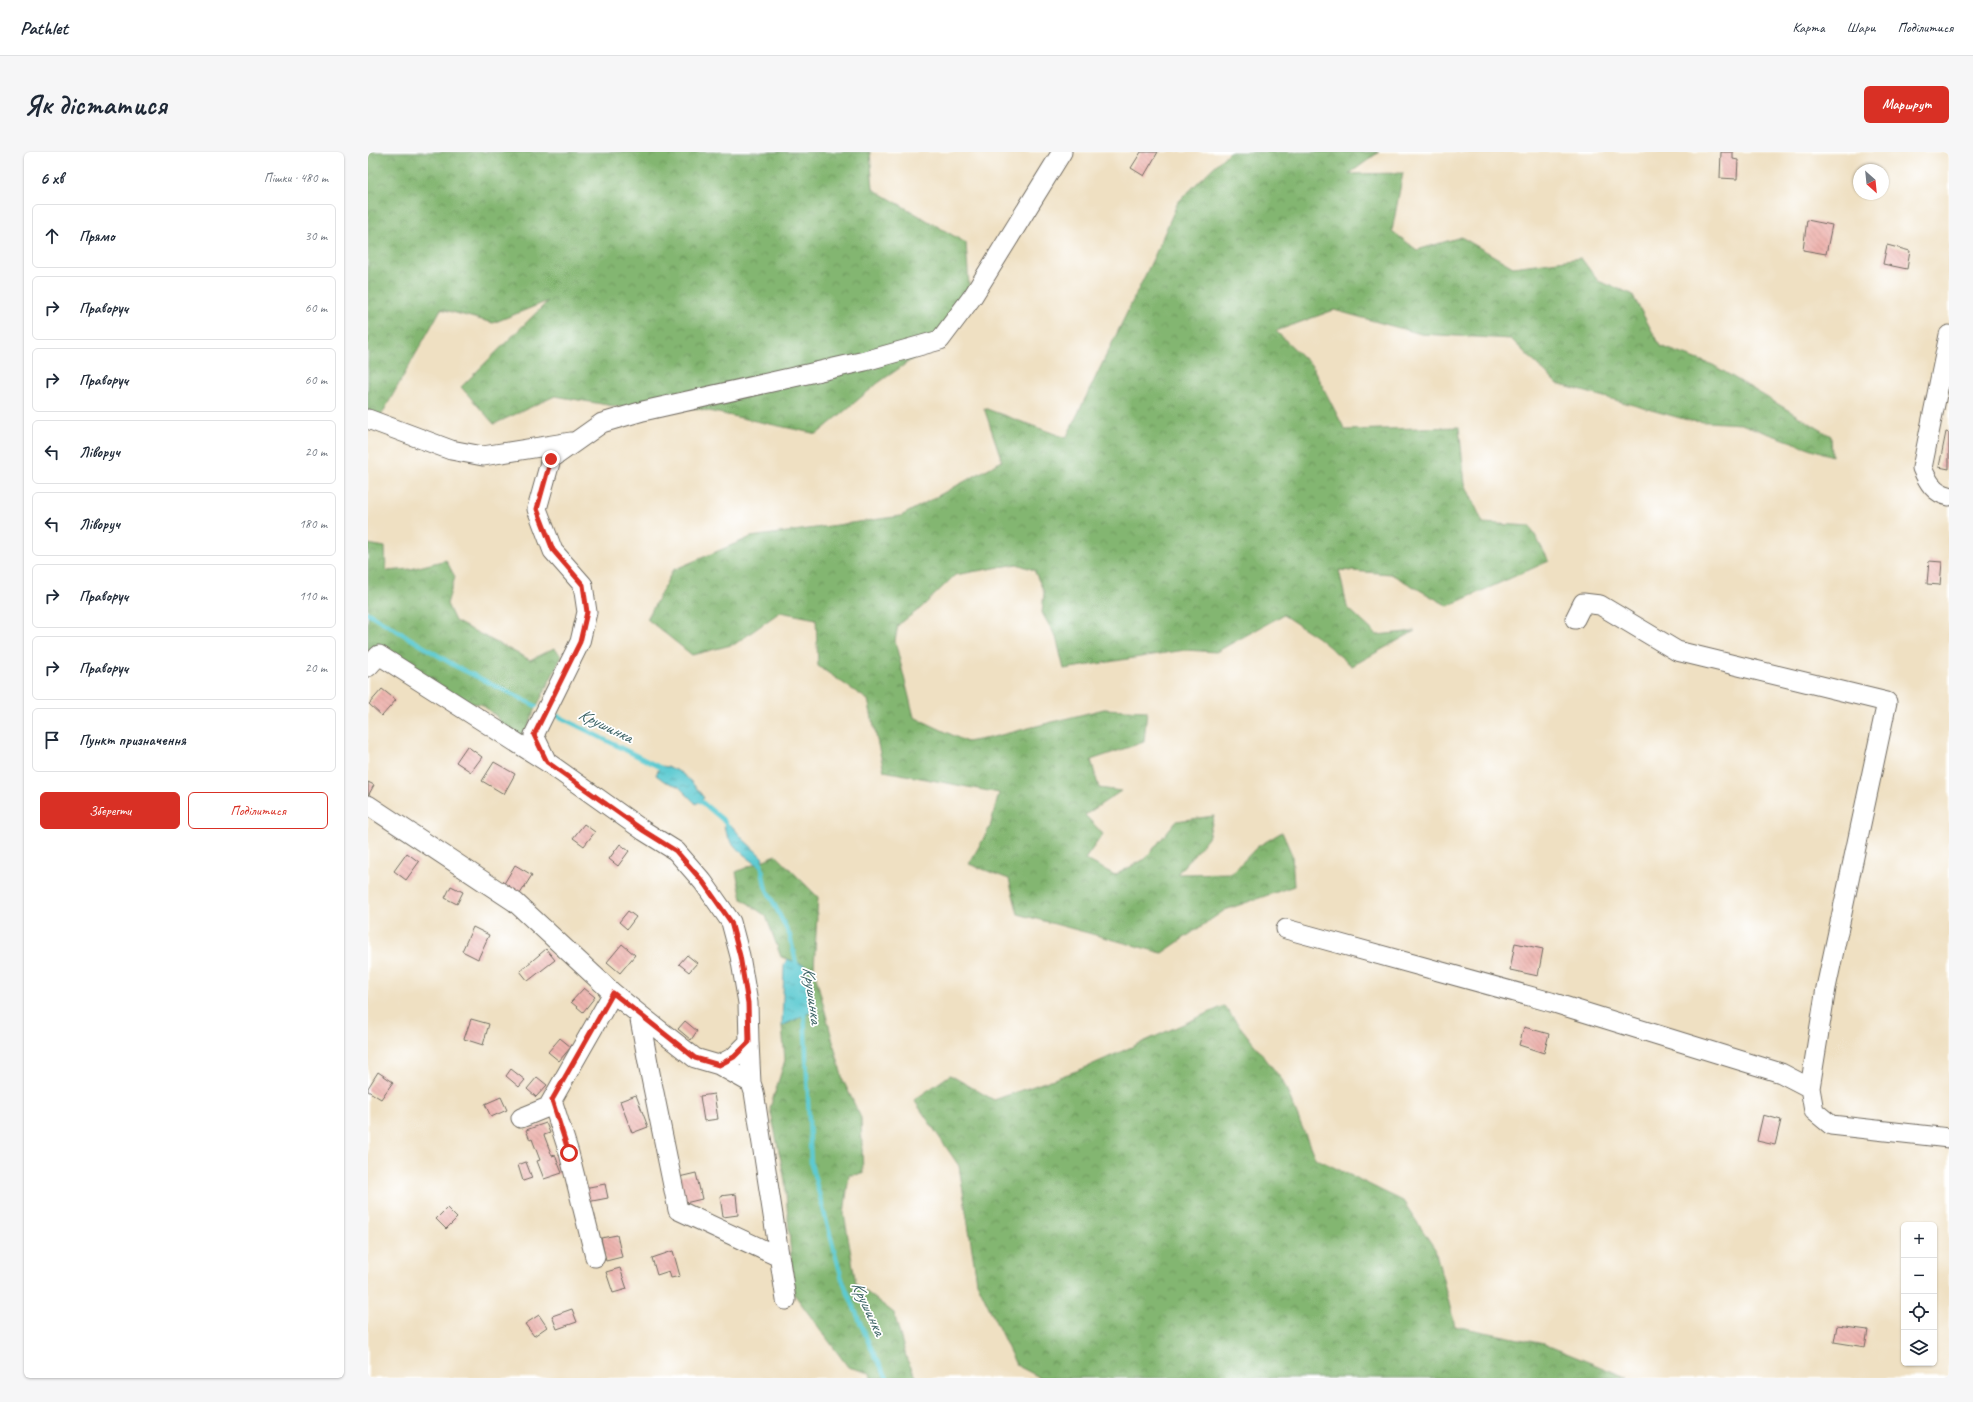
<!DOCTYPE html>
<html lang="uk">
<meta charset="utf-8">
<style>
body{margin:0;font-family:Caveat,sans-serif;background:#f6f6f7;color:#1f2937}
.controls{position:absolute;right:12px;bottom:12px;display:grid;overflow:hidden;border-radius:6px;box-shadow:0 1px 3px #0004}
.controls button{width:36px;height:36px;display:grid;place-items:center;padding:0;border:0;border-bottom:1px solid #e0e1e3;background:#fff;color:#1f2937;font:20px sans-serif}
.compass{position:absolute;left:1485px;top:12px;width:36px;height:36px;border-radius:50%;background:#fff;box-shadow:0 1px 3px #0004;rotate:153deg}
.stop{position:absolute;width:12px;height:12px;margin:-9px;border:3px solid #d93025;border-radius:50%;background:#fff}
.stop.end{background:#d93025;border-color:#fff;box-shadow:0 1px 4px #0008}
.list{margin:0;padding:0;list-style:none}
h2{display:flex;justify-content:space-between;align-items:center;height:52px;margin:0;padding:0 16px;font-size:17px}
h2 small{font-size:13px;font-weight:400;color:#747a83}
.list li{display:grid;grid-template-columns:26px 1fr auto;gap:12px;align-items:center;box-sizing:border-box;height:64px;margin:0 8px 8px;padding:0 8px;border:1px solid #e0e1e3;border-radius:6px}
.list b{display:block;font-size:15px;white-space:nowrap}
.list em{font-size:13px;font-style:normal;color:#747a83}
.actions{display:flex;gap:8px;padding:12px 16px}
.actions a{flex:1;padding:9px 0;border:1px solid #d93025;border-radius:6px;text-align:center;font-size:14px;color:#d93025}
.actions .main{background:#d93025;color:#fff}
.icon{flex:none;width:22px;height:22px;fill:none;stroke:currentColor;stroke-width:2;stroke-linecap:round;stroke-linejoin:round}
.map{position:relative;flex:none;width:1581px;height:1226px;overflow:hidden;border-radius:6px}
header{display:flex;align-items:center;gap:24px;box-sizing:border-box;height:56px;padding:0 20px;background:#fff;border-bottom:1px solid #e0e1e3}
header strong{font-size:19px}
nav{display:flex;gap:22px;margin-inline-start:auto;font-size:14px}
.intro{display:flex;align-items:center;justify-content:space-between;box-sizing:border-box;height:96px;padding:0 24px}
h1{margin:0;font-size:28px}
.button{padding:10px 18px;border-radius:6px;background:#d93025;color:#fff;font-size:14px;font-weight:700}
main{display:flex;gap:24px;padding:0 24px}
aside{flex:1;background:#fff;border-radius:6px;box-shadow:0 1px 3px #0004}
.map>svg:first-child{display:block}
.forest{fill:url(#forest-crowns);stroke:#57704e}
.water{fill:url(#water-ripples);stroke:#447a7e}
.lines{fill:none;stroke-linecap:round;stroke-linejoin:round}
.stream{stroke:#5dcad1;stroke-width:4.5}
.building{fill:url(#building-back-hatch)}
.minor-casing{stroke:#706a60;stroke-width:21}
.minor{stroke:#fff;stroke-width:19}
.route{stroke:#d93025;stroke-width:5}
.labels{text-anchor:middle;stroke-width:3.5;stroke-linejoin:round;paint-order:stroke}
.water-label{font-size:17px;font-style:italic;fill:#3c6365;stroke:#fff}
</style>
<header>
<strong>Pathlet</strong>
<nav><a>Карта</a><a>Шари</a><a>Поділитися</a></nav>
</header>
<div class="intro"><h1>Як дістатися</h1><a class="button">Маршрут</a></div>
<main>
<aside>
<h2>6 хв<small>Пішки · 480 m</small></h2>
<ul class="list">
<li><svg class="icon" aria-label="ahead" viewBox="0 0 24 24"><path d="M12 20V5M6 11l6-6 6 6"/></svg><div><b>Прямо</b></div><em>30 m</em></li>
<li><svg class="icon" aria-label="right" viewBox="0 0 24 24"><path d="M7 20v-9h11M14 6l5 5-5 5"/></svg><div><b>Праворуч</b></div><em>60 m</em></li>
<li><svg class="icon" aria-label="right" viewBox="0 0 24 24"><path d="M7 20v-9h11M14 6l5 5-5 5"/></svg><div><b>Праворуч</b></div><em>60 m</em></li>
<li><svg class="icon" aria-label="left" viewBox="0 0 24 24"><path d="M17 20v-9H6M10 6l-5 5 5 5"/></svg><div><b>Ліворуч</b></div><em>20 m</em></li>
<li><svg class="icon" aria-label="left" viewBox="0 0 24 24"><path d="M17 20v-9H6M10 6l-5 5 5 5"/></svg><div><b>Ліворуч</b></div><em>180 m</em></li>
<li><svg class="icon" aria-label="right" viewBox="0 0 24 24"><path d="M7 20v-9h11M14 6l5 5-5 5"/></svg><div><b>Праворуч</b></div><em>110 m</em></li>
<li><svg class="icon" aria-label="right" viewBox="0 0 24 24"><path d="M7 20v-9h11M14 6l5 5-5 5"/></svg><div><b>Праворуч</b></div><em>20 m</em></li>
<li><svg class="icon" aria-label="arrive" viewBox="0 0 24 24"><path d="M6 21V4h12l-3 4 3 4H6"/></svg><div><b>Пункт призначення</b></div></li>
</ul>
<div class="actions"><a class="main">Зберегти</a><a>Поділитися</a></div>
</aside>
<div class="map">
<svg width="1581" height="1226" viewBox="0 0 1581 1226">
<defs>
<pattern id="forest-crowns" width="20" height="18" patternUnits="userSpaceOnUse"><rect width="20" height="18" fill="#83b671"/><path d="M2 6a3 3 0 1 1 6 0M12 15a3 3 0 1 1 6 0" fill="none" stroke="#6b945d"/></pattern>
<pattern id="water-ripples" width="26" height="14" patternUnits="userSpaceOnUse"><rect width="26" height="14" fill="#5dcad1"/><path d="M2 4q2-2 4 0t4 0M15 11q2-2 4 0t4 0" fill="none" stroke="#4da4aa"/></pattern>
<pattern id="building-back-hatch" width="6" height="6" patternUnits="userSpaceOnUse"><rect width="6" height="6" fill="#edb3ae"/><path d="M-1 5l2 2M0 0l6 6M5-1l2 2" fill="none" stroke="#cb9a96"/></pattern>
</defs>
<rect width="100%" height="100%" fill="#fff"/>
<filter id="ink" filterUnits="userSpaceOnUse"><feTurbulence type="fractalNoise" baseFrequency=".025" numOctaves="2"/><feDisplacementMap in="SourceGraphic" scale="8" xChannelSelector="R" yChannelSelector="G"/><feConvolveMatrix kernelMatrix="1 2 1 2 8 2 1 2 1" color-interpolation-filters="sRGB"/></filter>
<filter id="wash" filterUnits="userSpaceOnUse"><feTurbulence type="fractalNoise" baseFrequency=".012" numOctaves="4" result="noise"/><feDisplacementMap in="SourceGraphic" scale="16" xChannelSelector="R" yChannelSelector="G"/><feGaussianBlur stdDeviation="0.9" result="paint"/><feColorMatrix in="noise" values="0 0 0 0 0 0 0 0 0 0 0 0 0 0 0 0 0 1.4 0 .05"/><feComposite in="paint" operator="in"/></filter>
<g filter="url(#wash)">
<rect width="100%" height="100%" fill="#efe0c2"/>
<path class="forest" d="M0,0H502L505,37L598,91L602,148L572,188L510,231L449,282L326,256L275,259L187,244L126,272L93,235L180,149L125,171L73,157L9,271L0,267Z
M861,0H1011L981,22L1035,21L1024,79L1049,98L1093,85L1145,115L1213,106L1230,129L1264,142L1292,194L1345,213L1463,284L1464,304L1373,272L1323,269L1189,232L1143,187L1053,182L966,158L908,179L944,214L977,278L1091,275L1097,332L1115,371L1162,374L1181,409L1080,454L1023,422L971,418L979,455L1009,483L1047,479L984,514L949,485L915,463L848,500L817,498L696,517L688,485L674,461L676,440L666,418L649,412L587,423L553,456L530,473L527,489L546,565L599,590L621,586L736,557L779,559L776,590L723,608L731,636L753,639L717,663L735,682L717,707L747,723L777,707L808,669L846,664L840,686L809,722L864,721L889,695L914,680L924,703L926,734L857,758L794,801L650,762L641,727L601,712L622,675L631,641L516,619L500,548L450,514L448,467L412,460L367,492L324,503L279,467L305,418L383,385L533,364L634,309L616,256L698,286L786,105L810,50Z
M0,392L17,395L18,419L43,417L78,408L87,425L79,452L87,469L162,508L186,496L194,504L164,564L156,588L143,590L128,564L113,552L90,551L12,496L0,499Z
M408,703L450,745L446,817L475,928L493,966L495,1022L481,1023L476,1062L488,1132L526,1161L539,1208L549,1226H503L502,1221L480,1215L426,1142L417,1029L402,956L417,908L414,874L443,860L438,814L413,805L398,764L374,747L368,720Z
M856,854L915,929L947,1006L1035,1049L1067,1097L1087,1174L1176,1192L1260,1226H673L648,1213L609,1130L591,1014L546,948L582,923L626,948L714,917Z"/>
<path class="water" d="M292,614C313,615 324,630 336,646L328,652L310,634L296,629L288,623Z
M364,674L375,687L395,706L391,714C376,703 361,693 356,675Z
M419,807L438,814L443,860L414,874L416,813Z"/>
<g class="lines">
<path class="stream" d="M0,461L89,515L168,554
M190,564L297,618
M329,646L354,667L364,679
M389,707L393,711L397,734L422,784L429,815
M436,858L443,1012L474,1127L502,1194L519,1226"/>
</g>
<g id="blocks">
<path class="building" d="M773,0H790L776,24L763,16Z
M1353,0H1365V7L1370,8L1369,27L1352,26Z
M1439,68L1464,73L1458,102L1435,98Z
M1519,93L1542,99L1539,117L1515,112Z
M1578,280L1581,281V317L1571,315Z
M1561,409L1574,410L1572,433L1559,432Z
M14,537L28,548L14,564L1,552Z
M99,594L114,605L103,620L88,610Z
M126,610L147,622L136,642L114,629Z
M0,630L6,633L0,644Z
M216,672L227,680L216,694L205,686Z
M252,692L261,699L250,714L241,707Z
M39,701L51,710L38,728L26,719Z
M147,713L164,723L150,745L134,735Z
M83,734L95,740L89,752L77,746Z
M260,759L268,765L259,777L251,770Z
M105,775L121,783L110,807L94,799Z
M1147,791L1175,797L1170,824L1142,818Z
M254,792L267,803L252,821L239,810Z
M178,797L187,808L160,829L152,819Z
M319,803L329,811L321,820L311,812Z
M216,836L227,845L215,860L203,850Z
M103,867L121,872L115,893L96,887Z
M317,869L329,879L323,888L310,877Z
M1156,875L1181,882L1176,901L1151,893Z
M192,886L203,895L191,909L180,900Z
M143,917L157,928L151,935L138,924Z
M10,920L25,930L13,947L0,939V936Z
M169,925L179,933L168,945L159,937Z
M346,942L350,967L336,969L332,944Z
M268,943L280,975L264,981L252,949Z
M133,945L139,958L123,965L117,952Z
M1395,963L1413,968L1407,993L1389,989Z
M178,971L182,981L176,983L184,1004L187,1003L194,1021L176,1027L169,1009L172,1008L164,987L162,988L158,978Z
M158,1010L164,1026L155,1029L150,1013Z
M328,1021L334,1047L317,1051L311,1025Z
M237,1032L240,1046L219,1050L216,1036Z
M368,1042L370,1063L355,1065L352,1044Z
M79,1056L89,1066L78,1077L68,1067Z
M249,1083L254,1105L238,1109L233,1086Z
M305,1099L312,1124L303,1126L301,1119L289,1123L284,1106Z
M252,1116L259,1137L245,1141L238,1120Z
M204,1157L209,1170L189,1177L184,1164Z
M171,1163L179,1175L166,1184L157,1172Z
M1469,1174L1500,1178L1497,1195L1466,1190Z"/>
</g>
</g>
<g filter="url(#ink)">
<use href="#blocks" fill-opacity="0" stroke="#706a60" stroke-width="1"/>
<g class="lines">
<defs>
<path id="minor" d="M1581,183L1554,316C1560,330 1566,341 1581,344
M0,267L83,298L115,304L203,290
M1207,467L1215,451L1232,453L1309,499L1519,550L1458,836L1442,936
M0,515L11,503L179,610
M0,653L147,750L245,841L271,862L327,906L351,913
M918,777L1183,850L1413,921L1442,936L1446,959L1463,973L1581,986
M271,862L281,916L310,1058L411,1105
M381,890L383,931
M184,948L201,1001L227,1105
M153,966L180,955L245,841
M418,1148L386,940L383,931L351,913L366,905L381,890L380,851L372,804L363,770L335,730L308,699L276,679L179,610L166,583L212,490L219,460L215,433L185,399L169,357L183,307L234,271L275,259L497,209L572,188L605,144L694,0"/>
</defs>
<use href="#minor" class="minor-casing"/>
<use href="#minor" class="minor"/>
</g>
</g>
<g class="lines" filter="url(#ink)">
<path class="route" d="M183,307L169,357L185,398L215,433L219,460L212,490L166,583L179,610L276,679L308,699L335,730L363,770L372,804L380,851L381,890L366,905L351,913L327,906L245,841L184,948L201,1001"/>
</g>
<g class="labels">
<g class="water-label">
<text transform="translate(238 573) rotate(26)" y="6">Крушинка</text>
<text transform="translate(445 843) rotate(82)" y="6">Крушинка</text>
<text transform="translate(501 1156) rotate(65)" y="6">Крушинка</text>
</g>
</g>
</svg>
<div class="controls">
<button>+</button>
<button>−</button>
<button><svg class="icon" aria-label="locate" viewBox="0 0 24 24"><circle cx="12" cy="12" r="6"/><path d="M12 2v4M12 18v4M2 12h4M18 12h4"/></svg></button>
<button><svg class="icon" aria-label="layers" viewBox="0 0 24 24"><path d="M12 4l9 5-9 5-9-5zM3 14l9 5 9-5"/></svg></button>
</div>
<svg class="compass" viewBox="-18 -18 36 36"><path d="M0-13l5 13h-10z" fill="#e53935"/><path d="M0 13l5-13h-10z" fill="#747a83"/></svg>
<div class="stop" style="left:201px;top:1001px"></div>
<div class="stop end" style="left:183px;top:307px"></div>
</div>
</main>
